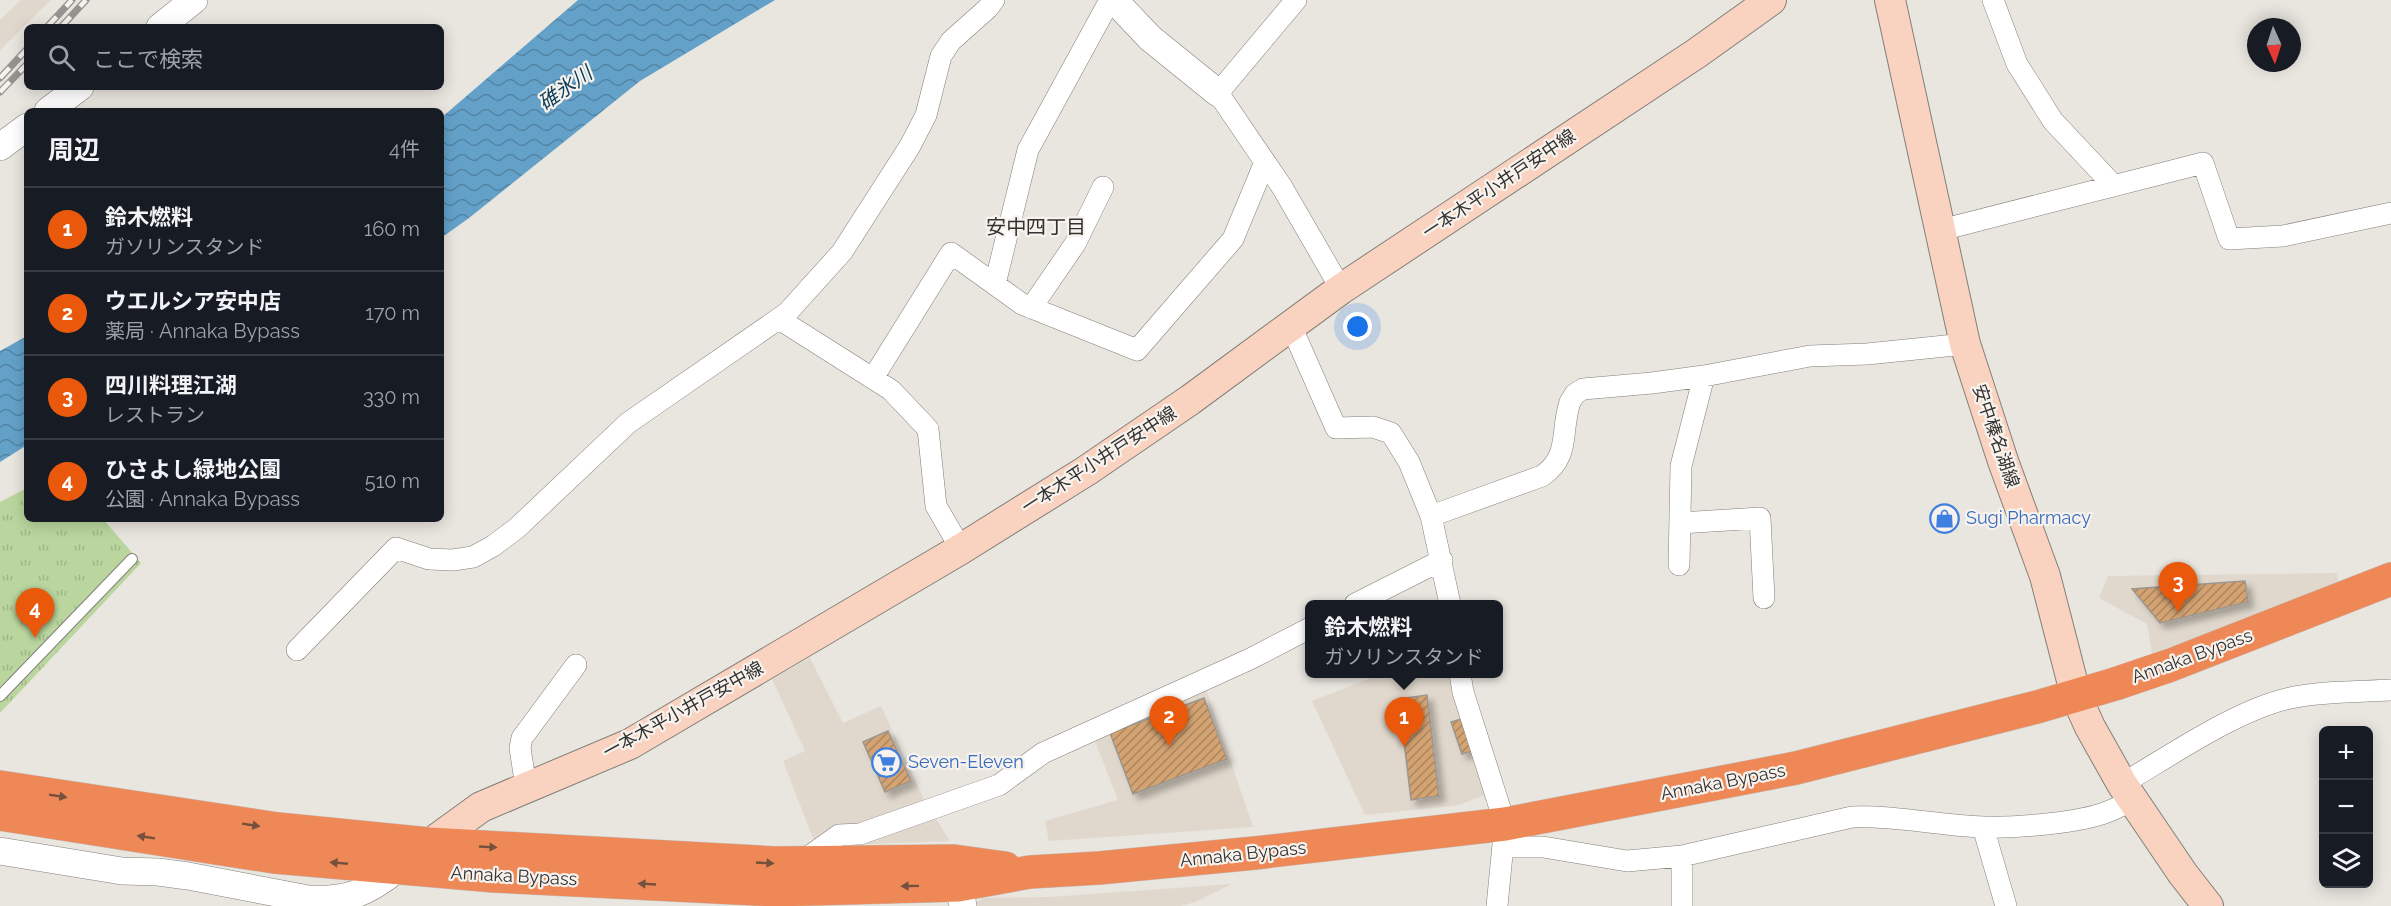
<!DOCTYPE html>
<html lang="ja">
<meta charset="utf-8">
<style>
body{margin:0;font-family:Raleway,"Noto Sans JP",sans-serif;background:#242831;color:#f1f3f6}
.controls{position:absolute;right:18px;bottom:18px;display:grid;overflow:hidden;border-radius:9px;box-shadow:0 3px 15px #0003}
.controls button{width:54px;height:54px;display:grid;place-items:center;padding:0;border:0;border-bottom:2px solid #363941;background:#171b24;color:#f1f3f6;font:30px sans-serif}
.compass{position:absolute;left:2247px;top:18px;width:54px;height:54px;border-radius:50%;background:#171b24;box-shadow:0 3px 15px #0003;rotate:177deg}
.you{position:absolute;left:1358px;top:327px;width:21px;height:21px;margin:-15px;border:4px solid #fff;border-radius:50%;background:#1a73e8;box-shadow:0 0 0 9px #1a73e833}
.badge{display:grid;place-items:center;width:39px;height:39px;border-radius:50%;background:#ea580c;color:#fff;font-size:20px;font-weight:700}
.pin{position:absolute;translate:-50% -50px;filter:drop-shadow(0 2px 3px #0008)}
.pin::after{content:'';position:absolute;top:32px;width:21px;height:18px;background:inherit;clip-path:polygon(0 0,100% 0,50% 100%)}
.popup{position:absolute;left:1305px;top:600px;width:198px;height:78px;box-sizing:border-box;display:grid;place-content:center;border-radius:9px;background:#171b24;filter:drop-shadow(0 2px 4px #0005);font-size:20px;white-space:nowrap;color:#9ea1a6}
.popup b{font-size:22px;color:#f1f3f6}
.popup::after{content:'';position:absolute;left:50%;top:100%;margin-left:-12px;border:12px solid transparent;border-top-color:#171b24}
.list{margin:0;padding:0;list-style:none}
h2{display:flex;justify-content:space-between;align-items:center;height:78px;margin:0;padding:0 24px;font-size:26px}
h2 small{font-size:20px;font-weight:400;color:#9ea1a6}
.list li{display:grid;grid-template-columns:39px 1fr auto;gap:18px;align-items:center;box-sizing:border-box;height:84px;padding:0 24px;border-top:2px solid #363941}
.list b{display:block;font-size:22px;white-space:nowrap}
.list p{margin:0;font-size:20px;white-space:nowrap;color:#9ea1a6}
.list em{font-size:20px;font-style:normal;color:#9ea1a6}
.icon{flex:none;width:33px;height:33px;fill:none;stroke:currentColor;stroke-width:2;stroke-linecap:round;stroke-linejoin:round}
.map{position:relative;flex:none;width:2391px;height:906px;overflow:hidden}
.search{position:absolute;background:#171b24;box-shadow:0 3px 15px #0003;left:24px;top:24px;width:420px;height:66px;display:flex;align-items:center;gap:15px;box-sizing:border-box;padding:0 21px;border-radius:9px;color:#9ea1a6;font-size:22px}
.panel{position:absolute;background:#171b24;box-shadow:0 3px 15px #0003;left:24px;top:108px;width:420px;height:414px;border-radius:9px}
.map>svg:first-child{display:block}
.built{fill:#e0d8cc}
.park{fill:url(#park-tufts)}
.water{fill:url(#water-waves)}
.building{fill:url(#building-hatch);stroke:#9b9691;stroke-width:1.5;filter:url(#shadow)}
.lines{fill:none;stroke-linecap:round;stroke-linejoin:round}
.service-casing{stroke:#837f7a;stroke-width:12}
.minor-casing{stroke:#837f7a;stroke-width:22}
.tertiary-casing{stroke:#837f7a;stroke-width:28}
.secondary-casing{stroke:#837f7a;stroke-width:32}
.trunk-casing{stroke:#c2c2c1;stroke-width:34}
.service{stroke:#fff;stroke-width:10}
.minor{stroke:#fff;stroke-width:21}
.tertiary{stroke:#fff;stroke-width:27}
.secondary{stroke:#f9d3bf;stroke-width:30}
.trunk{stroke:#ee8856;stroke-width:33}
.rail-casing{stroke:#969490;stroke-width:7}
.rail{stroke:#f7f2ed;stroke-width:4.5;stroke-dasharray:14;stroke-linecap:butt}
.oneway{fill:#74503d}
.labels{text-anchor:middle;stroke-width:4.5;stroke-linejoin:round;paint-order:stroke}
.street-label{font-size:18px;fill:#333230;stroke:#f7f2ed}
.shop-label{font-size:18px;fill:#366cbe;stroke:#f7f2ed;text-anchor:start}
.water-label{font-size:20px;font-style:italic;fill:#0b3e59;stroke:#f7f2ed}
.neighbourhood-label{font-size:20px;fill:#333230;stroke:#f7f2ed}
</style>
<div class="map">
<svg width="2391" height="906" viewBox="0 0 2391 906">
<defs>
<pattern id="park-tufts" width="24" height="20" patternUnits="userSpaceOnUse" patternTransform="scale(1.5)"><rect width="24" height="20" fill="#bad69e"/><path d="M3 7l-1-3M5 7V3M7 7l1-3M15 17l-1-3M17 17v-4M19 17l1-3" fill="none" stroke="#a0b888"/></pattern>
<pattern id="water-waves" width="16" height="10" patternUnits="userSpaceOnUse" patternTransform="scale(1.5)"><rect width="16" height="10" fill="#64a1c9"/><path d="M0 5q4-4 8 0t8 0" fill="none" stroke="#5384a4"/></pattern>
<pattern id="building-hatch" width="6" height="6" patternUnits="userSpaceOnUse" patternTransform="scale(1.5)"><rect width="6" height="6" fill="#d3a372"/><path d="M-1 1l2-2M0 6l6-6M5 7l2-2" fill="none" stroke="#ac855e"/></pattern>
<filter id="shadow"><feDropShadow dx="5.5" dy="5.5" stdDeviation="3" flood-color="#0004"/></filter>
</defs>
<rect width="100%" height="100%" fill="#e9e5df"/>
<path class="built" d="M21,0H51L0,50V20Z
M2337,573L2340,588L2152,653L2147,624L2099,598L2108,576Z
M810,658L843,723L881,706L925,802L950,841L816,846L783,761L805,751L772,679Z
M1381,674H1456L1489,793L1459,805L1365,815L1312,701Z
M1206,689L1253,827L1049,841L1045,821L1118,800L1093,736Z
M1232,884L1195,902L1181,906H975V904L983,898L1050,897Z"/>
<path class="park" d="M27,488V519H103L141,563L0,713V502Z"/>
<path class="water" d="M578,0H775L640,81L469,218L441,238V118Z
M27,336V445L0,462V351Z"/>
<path class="building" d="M2245,581L2248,602L2160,623L2132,589Z
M1427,695L1439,796L1411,800L1399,699Z
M1204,698L1227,759L1133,794L1110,733Z
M1465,718L1475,750L1462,754L1451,722Z
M888,731L911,781L885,792L863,742Z"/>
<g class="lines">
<defs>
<path id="service" d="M0,696L132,559"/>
<path id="minor" d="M1296,0L1218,93L1282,187L1341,289
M1993,0L2017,64L2053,121L2114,186
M1941,230L2203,163L2229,239L2283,236L2391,213
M995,284L1028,150L1110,0
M1031,308L1075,244L1103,187
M779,319L891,390L928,429L936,506L961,549
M1291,326L1336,428L1373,427L1391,433L1409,462L1431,516L1450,604
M873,378L951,253L1022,304L1137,350L1233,239L1265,162
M1431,516L1542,476C1571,456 1560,432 1570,402L1575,394L1583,389L1652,383L1704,376L1810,356L1867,354L1965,344
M1680,523L1760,518L1764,598
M1679,565L1681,466L1704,376
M1355,604L1442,560
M297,650L396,548L429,559L453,560L473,557L493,546L517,528L628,423L787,313L842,252L910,146L926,115L941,56L951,41L988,8L994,0
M1460,674L1463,692L1505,824L1497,906
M2122,784C2170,756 2236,710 2290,698C2322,691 2358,692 2391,690
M526,787L520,748L522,738L576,665
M1983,827L2006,906
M1503,847H1543L1627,861L1682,856L1852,817C1896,815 1940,826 1984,827C2014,828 2080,823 2107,812C2116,809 2124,804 2132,800
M1682,856V906
M801,862L839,835L860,834L999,785L1043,753L1250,659L1310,628"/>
<path id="tertiary" d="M1114,0L1150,38L1218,93
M160,27L194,0
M48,111L80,87
M0,147L27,127
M0,851L122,871L158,872L188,876L308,899C348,901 367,893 397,869
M955,865L963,906"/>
<path id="secondary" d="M1890,0L1965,344L2003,461L2045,576L2076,696L2090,727L2122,784L2183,874L2208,906
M419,852L481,807L630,744L961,549L1086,471L1190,400L1341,289L1697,53L1771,0"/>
<path id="trunk" d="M0,787L278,829L429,844L775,863L954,861L1005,868
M0,814L274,857L494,876L775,890L958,885L1030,872L1099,868L1255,853L1505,824L1796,768L2037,707L2115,684L2171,665L2391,579"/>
</defs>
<use href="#service" class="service-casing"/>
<use href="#minor" class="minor-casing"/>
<use href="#tertiary" class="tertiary-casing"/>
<use href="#secondary" class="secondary-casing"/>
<use href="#trunk" class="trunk-casing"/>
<use href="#service" class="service"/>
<use href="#minor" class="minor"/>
<use href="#tertiary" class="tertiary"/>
<use href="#secondary" class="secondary"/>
<use href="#trunk" class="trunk"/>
<defs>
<path id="rail" d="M47,27L72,0
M61,27L86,0
M0,78L27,49
M0,92L27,64"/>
</defs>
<use href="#rail" class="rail-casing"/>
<use href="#rail" class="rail"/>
</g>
<defs><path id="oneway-solid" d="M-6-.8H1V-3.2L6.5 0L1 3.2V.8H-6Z" transform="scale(1.5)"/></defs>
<g class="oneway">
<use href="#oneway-solid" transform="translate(58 796) rotate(9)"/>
<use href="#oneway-solid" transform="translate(251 825) rotate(9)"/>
<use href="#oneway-solid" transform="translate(146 837) rotate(-171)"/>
<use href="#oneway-solid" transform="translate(488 847) rotate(3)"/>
<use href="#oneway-solid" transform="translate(339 863) rotate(-175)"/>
<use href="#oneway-solid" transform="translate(765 863) rotate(3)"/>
<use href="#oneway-solid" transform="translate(647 884) rotate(-177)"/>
<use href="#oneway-solid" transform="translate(910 886) rotate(179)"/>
</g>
<defs>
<symbol id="shop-ring" viewBox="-11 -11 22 22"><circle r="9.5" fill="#f7f2ed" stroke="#3f7fe0" stroke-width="1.5"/><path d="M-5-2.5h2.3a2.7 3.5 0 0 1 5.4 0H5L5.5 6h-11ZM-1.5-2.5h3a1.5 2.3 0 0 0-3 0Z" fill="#3f7fe0"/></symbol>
<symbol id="supermarket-ring" viewBox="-11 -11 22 22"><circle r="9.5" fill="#f7f2ed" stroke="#3f7fe0" stroke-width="1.5"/><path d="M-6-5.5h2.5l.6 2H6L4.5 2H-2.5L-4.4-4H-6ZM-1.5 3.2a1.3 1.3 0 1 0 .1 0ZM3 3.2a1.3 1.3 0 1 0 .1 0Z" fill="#3f7fe0"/></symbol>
</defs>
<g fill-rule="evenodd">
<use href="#shop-ring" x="1928" y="502" width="33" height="33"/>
<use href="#supermarket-ring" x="870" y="746" width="33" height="33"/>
</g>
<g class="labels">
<g class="street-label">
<text transform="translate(1499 184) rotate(-34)" y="6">一本木平小井戸安中線</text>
<text transform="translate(1996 436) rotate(71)" y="6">安中榛名湖線</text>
<text transform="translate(1099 460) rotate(-33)" y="6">一本木平小井戸安中線</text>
<text transform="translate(2192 656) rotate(-20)" y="6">Annaka Bypass</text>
<text transform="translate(683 710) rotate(-29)" y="6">一本木平小井戸安中線</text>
<text transform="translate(1723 782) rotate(-11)" y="6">Annaka Bypass</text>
<text transform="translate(1243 854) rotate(-6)" y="6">Annaka Bypass</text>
<text transform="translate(514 876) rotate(3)" y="6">Annaka Bypass</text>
</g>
<g class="shop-label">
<text x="1966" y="524">Sugi Pharmacy</text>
<text x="908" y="768">Seven-Eleven</text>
</g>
<g class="water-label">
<text transform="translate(565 88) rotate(-35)" y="7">碓氷川</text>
</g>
<g class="neighbourhood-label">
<text x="1036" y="234">安中四丁目</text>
</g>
</g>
</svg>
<div class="controls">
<button>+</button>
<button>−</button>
<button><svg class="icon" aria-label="layers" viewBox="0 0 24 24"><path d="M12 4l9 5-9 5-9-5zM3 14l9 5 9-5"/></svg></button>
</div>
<svg class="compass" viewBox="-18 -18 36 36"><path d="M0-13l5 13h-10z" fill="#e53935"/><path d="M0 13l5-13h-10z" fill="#9ea1a6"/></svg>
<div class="you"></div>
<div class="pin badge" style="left:1404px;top:747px">1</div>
<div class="popup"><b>鈴木燃料</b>ガソリンスタンド</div>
<div class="pin badge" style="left:1169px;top:746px">2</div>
<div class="pin badge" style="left:2178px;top:612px">3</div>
<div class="pin badge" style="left:35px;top:638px">4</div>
<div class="search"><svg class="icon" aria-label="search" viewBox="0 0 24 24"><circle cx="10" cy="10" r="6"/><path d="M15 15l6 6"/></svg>ここで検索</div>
<section class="panel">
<h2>周辺<small>4件</small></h2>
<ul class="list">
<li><span class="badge">1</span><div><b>鈴木燃料</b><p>ガソリンスタンド</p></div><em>160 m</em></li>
<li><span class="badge">2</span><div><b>ウエルシア安中店</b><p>薬局 · Annaka Bypass</p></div><em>170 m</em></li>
<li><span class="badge">3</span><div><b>四川料理江湖</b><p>レストラン</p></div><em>330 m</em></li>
<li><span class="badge">4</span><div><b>ひさよし緑地公園</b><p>公園 · Annaka Bypass</p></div><em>510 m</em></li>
</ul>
</section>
</div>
